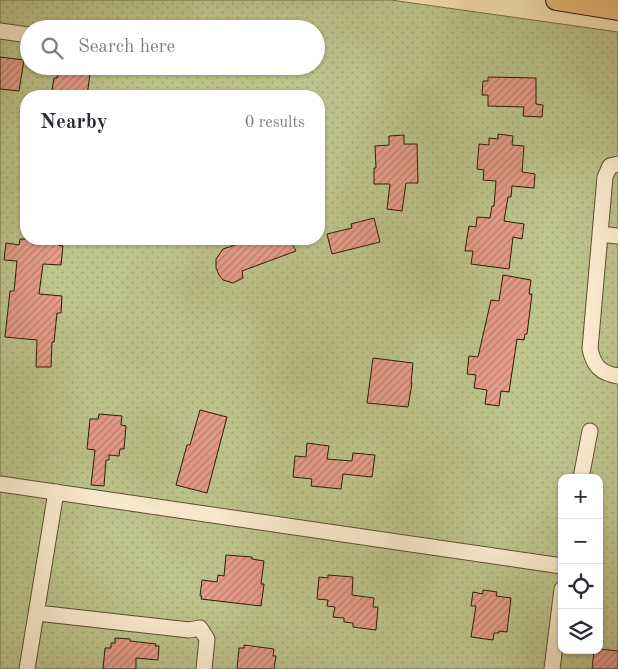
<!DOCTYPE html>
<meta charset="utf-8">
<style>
body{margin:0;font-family:"Old Standard TT",serif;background:#f2f2f3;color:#2b2b33}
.controls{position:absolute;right:15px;bottom:15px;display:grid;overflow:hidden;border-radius:10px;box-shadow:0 1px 4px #0004}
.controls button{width:45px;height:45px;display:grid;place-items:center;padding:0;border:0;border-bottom:1px solid #e1e1e2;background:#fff;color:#2b2b33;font:25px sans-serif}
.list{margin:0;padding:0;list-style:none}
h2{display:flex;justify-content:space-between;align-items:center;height:65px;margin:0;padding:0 20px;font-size:21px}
h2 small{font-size:16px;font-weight:400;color:#7c7c81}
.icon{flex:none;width:28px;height:28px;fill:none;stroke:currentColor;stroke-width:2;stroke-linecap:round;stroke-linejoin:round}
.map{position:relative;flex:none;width:618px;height:669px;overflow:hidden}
.search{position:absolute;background:#fff;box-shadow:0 1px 4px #0004;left:20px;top:20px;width:305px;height:55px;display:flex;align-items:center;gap:12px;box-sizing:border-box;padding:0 18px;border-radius:28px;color:#7c7c81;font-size:19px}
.panel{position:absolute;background:#fff;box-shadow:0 1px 4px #0004;left:20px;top:90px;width:305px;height:155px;border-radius:20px}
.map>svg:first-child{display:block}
.park{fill:url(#park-dots);stroke:#75704a;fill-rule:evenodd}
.building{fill:url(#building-hatch);stroke:#2c1a06}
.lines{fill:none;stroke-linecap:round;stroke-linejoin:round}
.minor-casing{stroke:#604d32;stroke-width:17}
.major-casing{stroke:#2c1a06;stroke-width:22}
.minor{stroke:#fceed0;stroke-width:15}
.major{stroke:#edc27c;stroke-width:20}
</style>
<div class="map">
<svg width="618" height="669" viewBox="0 0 618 669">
<defs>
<pattern id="park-dots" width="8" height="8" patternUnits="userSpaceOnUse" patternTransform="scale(1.25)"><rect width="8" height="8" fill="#bec58e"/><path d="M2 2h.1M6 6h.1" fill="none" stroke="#a3a979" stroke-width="1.8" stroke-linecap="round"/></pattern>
<pattern id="building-hatch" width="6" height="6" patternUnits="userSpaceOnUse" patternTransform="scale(1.25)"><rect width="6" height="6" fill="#e69d8a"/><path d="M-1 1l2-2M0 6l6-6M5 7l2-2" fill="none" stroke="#bb7f6f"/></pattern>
</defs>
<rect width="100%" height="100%" fill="#fae5b7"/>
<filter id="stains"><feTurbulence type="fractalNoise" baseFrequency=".004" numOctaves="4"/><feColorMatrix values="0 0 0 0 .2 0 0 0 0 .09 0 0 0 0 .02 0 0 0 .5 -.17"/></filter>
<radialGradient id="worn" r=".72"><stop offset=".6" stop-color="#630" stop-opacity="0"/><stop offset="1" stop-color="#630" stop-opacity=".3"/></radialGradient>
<path class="park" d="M0,0H391L618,32V669H0ZM29,29H316V66H29ZM26,96H319V239H26ZM562,478H599V650H562Z"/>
<path class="building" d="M0,57L24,60L19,91L0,89Z
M61,66H91L87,96H51L54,78H57L58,70H60Z
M488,77L536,78V104L543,105L542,117L523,116L524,107L488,106V95H482L483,81H488Z
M498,134L513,136L512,145L524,146L522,172L535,174L534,188L512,186L511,197H508L504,221L524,224L522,239L513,237L509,269L471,264L473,251H465L469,226L476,227L477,217L490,218L492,206H494L496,181L483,180L484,170L477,169L479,144L489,145V138L498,139Z
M404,135V144H417L418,183H406L402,211L387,209L390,184H374V168H376L375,146L389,145V136Z
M374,218L380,242L332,254L327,234L352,228L351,224Z
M20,239H45V242L63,246L61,265L43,264L39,294L62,296L61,313H57L54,342H52L51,367H36L37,340L5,337L10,291H14L17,261L4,260L6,243L19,245Z
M233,239H290L296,251L242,271L243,278L233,283L223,280L219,275L216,268V259L223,249L235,245Z
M503,275L531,280L529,294H532L527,334H525L524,340L517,339L509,392L501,391L499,406L485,404L487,390L474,388L476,375L467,374L469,356L478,357L491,300L499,301Z
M373,358L413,363L411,383H412L408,407L367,403Z
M200,410L227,417L207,493L176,485L187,445H190Z
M99,414L122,416L121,425L126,426L124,449H120L119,456L109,455V460H106L104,486L91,485L95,450L87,449L90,419H98Z
M307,443L329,446L327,459L352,461L353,453L375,455L372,477L343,474L341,489L311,486L312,479L293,477L295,456L306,457Z
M226,555L252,557V559L264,561L261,584H264L261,606L201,599L202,596H200L202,580L217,582L218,575L224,576Z
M328,575L353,577L352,595L374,598L373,607H378L376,630L353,627V623L344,622V618L333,617L335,607L327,606L328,600L317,599L319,577L328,578Z
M483,590L497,592L496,596L511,598L507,632L499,631V633H494L493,640L471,637L476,606H471L473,592L483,594Z
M115,638L130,639V641L156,644L155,646H159L158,660L136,658V669H103L105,648H111V643H115Z
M244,645L274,649L273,656H276L274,669H237L239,648H244Z
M599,649L618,651V669H592L594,650H599Z"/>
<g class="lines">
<defs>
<path id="minor" d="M0,31L29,35
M618,164L610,166L605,177L590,349C594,367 601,373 618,376
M600,234L618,236
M581,478L590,431
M0,484L562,566
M37,613L189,630L200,628L207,639L204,669
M27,669L56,492
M552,669L562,589"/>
<path id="major" d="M556,0L618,10"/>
</defs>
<use href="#minor" class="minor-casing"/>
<use href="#major" class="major-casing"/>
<use href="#minor" class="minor"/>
<use href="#major" class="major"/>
</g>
<rect width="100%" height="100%" filter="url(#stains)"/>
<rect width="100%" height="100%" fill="url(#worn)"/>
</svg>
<div class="controls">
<button>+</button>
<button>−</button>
<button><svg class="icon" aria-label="locate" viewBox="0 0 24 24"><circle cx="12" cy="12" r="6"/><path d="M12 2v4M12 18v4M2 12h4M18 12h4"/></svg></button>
<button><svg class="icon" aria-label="layers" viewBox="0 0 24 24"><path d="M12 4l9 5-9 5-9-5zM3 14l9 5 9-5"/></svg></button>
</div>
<div class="search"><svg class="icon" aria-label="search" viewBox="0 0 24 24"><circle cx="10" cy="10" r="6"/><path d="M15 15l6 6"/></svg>Search here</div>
<section class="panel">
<h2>Nearby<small>0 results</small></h2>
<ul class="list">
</ul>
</section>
</div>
